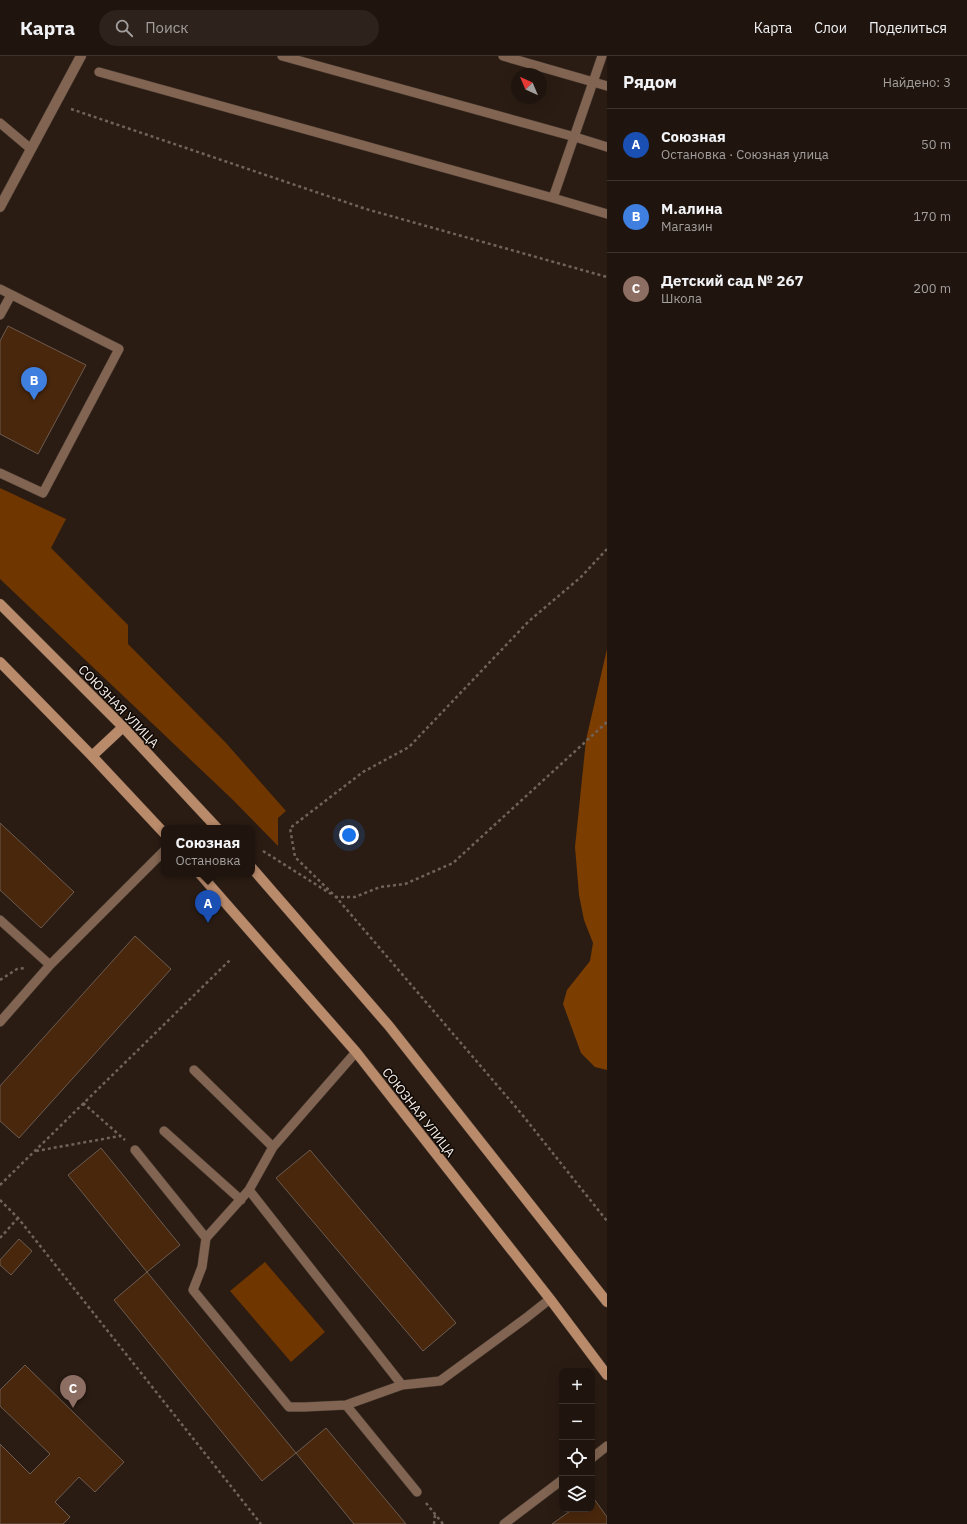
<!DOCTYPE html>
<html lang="ru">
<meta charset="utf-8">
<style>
body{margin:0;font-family:"IBM Plex Sans",sans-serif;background:#2d221c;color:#f1f3f6}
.controls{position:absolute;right:12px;bottom:12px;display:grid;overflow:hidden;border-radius:8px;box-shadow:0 4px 16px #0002}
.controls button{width:36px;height:36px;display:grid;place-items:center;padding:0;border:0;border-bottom:1px solid #3d342e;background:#20150e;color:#f1f3f6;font:20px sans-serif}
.compass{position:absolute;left:511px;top:12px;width:36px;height:36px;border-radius:50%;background:#20150e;box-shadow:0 4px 16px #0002;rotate:316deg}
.you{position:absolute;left:349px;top:779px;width:14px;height:14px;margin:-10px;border:3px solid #fff;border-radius:50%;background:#1a73e8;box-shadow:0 0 0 6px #1a73e833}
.badge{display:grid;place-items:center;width:26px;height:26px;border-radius:50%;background:#6dc2f3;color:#fff;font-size:13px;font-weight:700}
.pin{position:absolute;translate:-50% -33px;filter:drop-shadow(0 1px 2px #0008)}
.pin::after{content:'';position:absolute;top:21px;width:14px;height:12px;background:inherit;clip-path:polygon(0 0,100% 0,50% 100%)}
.popup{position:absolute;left:161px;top:769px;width:94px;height:52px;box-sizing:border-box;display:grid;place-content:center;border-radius:8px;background:#20150e;filter:drop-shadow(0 1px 3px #0005);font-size:13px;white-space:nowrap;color:#a29f9e}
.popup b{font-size:15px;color:#f1f3f6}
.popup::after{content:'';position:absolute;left:50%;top:100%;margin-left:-8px;border:8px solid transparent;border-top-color:#20150e}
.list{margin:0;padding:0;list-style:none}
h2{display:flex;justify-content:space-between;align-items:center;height:52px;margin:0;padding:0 16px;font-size:17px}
h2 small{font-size:13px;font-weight:400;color:#a29f9e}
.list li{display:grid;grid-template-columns:26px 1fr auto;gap:12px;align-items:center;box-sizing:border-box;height:72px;padding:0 16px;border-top:1px solid #3d342e}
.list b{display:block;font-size:15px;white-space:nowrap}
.list p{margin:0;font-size:13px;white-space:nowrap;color:#a29f9e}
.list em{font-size:13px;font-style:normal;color:#a29f9e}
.icon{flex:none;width:22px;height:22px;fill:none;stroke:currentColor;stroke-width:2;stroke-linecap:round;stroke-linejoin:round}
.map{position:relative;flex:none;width:607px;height:1468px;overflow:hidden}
header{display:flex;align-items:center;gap:24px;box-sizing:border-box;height:56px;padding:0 20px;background:#20150e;border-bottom:1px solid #3d342e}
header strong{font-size:19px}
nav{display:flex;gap:22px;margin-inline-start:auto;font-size:14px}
.search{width:280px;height:36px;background:#2d221c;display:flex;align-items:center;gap:10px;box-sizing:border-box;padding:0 14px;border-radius:22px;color:#a29f9e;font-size:15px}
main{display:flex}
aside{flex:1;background:#20150e}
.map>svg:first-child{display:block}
.green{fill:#6f3600}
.forest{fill:#7b3d00}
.building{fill:#49270c;stroke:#6c5b50}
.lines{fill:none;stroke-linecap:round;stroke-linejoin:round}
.service-casing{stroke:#473931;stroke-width:10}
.minor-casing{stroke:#473931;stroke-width:11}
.secondary-casing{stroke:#473931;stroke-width:11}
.path{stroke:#70635b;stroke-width:2.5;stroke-dasharray:3 3;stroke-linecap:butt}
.service{stroke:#816451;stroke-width:9}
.minor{stroke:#816451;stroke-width:10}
.secondary{stroke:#ba8b6b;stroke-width:10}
.labels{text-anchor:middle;stroke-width:3;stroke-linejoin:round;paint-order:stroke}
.street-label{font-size:13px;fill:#f8eee8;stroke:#0e0805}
</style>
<header>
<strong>Карта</strong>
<div class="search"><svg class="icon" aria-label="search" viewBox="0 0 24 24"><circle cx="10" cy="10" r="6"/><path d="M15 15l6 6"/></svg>Поиск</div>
<nav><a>Карта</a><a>Слои</a><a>Поделиться</a></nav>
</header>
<main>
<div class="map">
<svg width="607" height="1468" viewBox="0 0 607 1468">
<rect width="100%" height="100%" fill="#2a1c13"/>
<path class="green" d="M0,432L66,463L51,492L128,569V588L226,687L286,755L278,762V790L233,744L0,523Z
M265,1206L325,1276L291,1306L230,1235Z"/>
<path class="forest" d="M607,593V1014L595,1011L581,997L563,948L567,934L590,905L593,887L584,864L579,839L575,791L586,684Z"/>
<path class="building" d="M8,270L86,309L38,398L0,378V285Z
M0,767L74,836L41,872L0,834Z
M135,880L171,913L19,1082L0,1065V1030Z
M101,1092L180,1189L147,1216L68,1119Z
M310,1094L456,1267L423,1295L276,1122Z
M19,1183L32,1195L11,1219L0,1209V1204Z
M147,1216L296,1397L262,1425L114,1244Z
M25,1309L124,1406L95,1436L79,1421L55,1446L70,1461L63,1468H0V1388L30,1418L50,1398L0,1350V1334Z
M326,1372L406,1468H354L296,1397Z
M592,1440L607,1461V1468H552L573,1453H592Z"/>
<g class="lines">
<defs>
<path id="service" d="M282,0L575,81L607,91
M503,0L607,30
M99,16L553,142L607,158
M0,67L31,93
M553,142L602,0
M0,233L119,293L43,437L0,417
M0,259L11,239
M0,864L50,909L164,795
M0,966L50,909
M356,996L273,1091L249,1134L402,1329L440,1325L526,1262L550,1243
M194,1014L273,1091
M164,1075L241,1144
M135,1094L206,1182
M249,1134L206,1182L202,1211L193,1234L289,1351H304L346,1349L417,1436
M346,1349L402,1329
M592,1402L607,1390
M504,1468L562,1424"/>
<path id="minor" d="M0,151L81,0"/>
<path id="secondary" d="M0,548L123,671L217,772
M0,606L92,700L164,777
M92,700L123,671
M252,812L389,970L607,1246
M200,818L356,996L550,1243L607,1319"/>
</defs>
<use href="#service" class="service-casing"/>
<use href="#minor" class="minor-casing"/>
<use href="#secondary" class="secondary-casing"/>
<path class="path" d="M71,53L366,153L607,221
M607,493L581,521L529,565L409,691L363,716L290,772L295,801L336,841L520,1056L607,1165
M263,795L331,838
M335,841H355L380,831L405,828L453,807L607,666
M0,924L17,913L26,912
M83,1047L125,1084
M36,1095L120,1080
M0,1129L230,904
M0,1144L18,1162L261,1468
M0,1182L18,1162
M426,1447L443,1468
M434,1468L435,1459"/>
<use href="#service" class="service"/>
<use href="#minor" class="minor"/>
<use href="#secondary" class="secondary"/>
</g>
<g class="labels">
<g class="street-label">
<text transform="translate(119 650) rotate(46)" y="5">СОЮЗНАЯ УЛИЦА</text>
<text transform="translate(419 1056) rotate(52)" y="5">СОЮЗНАЯ УЛИЦА</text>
</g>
</g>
</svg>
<div class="controls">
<button>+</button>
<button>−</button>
<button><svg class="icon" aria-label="locate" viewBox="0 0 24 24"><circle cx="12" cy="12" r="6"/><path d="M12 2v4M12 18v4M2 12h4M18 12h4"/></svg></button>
<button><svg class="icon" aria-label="layers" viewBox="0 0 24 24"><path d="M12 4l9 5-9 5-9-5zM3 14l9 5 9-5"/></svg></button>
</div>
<svg class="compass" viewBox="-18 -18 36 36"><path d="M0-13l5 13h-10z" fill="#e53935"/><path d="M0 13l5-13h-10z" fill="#a29f9e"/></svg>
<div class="you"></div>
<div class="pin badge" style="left:208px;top:867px;background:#1a4fb4">A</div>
<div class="popup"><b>Союзная</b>Остановка</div>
<div class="pin badge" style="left:34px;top:344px;background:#3f7fe0">B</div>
<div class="pin badge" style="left:73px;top:1352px;background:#8d6e63">C</div>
</div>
<aside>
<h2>Рядом<small>Найдено: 3</small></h2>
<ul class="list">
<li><span class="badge" style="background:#1a4fb4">A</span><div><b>Союзная</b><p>Остановка · Союзная улица</p></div><em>50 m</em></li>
<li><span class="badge" style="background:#3f7fe0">B</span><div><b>М.алина</b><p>Магазин</p></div><em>170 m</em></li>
<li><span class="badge" style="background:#8d6e63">C</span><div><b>Детский сад № 267</b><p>Школа</p></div><em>200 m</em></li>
</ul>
</aside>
</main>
